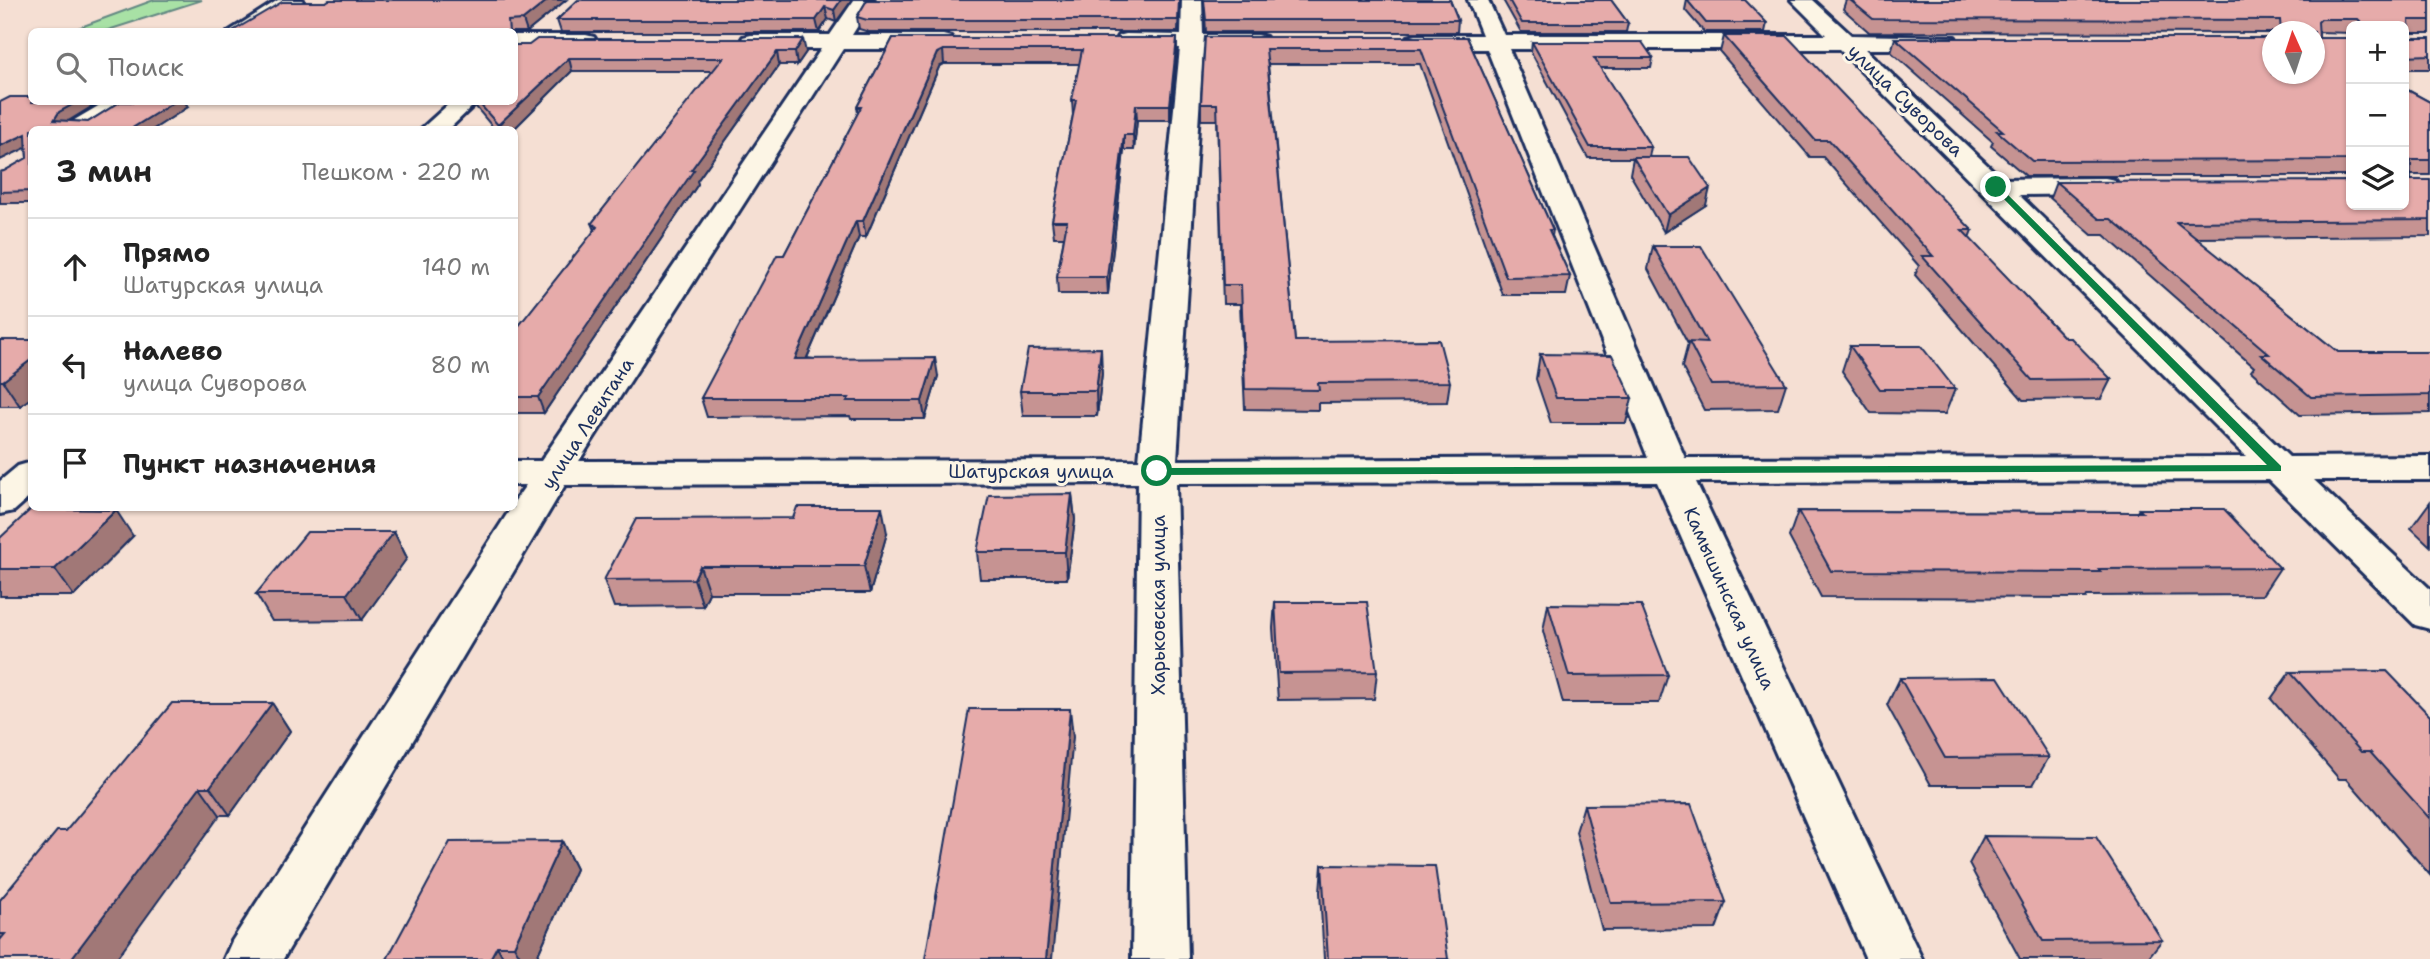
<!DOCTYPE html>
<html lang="ru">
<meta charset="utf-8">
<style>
body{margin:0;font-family:"Shantell Sans",sans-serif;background:#f2f2f2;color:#222}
.controls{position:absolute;right:21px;top:21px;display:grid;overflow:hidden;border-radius:10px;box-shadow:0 2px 5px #0004}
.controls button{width:63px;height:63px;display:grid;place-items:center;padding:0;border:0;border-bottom:2px solid #e0e0e0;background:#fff;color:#222;font:35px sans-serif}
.compass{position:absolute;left:2262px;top:21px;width:63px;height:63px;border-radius:50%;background:#fff;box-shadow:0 2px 5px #0004;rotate:357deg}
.stop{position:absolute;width:21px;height:21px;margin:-16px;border:5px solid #0b8043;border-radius:50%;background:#fff}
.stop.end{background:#0b8043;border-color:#fff;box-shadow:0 2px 7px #0008}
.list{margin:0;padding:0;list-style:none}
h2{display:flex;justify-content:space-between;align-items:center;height:91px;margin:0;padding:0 28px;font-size:30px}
h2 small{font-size:23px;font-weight:400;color:#767676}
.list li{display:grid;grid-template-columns:46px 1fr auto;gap:21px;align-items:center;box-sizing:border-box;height:98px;padding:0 28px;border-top:2px solid #e0e0e0}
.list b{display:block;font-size:26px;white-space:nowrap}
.list p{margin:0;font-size:23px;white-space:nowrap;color:#767676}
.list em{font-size:23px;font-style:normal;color:#767676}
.icon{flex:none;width:38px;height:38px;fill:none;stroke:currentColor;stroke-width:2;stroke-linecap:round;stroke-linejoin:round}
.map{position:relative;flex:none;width:2430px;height:959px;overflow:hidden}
.search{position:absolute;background:#fff;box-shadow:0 2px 5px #0004;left:28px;top:28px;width:490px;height:77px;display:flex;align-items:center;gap:18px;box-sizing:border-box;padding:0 24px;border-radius:10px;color:#767676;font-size:26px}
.panel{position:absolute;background:#fff;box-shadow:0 2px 5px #0004;left:28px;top:126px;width:490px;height:385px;border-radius:10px}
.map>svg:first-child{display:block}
.green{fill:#a8e1a5;stroke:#628882;stroke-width:2}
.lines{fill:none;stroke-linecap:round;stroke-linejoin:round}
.minor-casing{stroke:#1b2f5e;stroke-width:6}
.minor{fill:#fcf5e5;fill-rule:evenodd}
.wall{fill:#c69392;stroke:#1b2f5e;stroke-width:2}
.shaded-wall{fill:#a17877;stroke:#1b2f5e;stroke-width:2}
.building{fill:#e6abaa;stroke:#1b2f5e;stroke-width:2}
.route{fill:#0b8043}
.labels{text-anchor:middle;stroke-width:6;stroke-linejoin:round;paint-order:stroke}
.street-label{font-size:19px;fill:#1b2f5e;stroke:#fcf5e5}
</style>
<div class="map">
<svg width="2430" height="959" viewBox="0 0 2430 959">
<rect width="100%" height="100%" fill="#f5dfd3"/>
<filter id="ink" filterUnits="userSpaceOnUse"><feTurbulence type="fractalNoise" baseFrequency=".0143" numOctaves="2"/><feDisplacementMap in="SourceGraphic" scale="14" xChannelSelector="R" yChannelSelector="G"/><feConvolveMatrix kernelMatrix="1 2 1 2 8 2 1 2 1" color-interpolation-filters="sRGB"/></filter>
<g filter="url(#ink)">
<path class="green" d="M154,0H202L105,31H70Z"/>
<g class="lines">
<defs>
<path id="minor" d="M278,0H303L255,32H228Z
M854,0H874L852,35H943L951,37L954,42L951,47L943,49H843L579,461L1139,460L1180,48H1126L1118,46L1115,41L1118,36L1126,34L1181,35L1182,0H1202L1203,35H1258L1266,37L1269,42L1266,47L1258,49L1203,48L1177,460L1648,458L1487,49H1416L1408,47L1405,42L1408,37L1416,35H1482L1468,0H1488L1504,35H1826L1791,0H1813L1851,35L1955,37L1958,42L1955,47L1947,49H1865L2002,179L2105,178L2115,180L2119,186L2115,192L2105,194L2019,195L2289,457L2430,456V480H2314L2430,589V629L2415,625L2269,480L1696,482L1922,959H1866L1657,482L1176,483L1188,959H1132L1138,483L565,485L283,959H224L232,941L511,508H514V502L526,485H514V461H541L821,49H751L743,47L740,42L743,37L751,35H830ZM1509,49H1839L2246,457L1685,458Z
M514,35H586L594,37L597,42L594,47L586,49H514Z
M105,102H133L130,107L94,130H63L66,125Z
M451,102H477L448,130H420Z
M32,462V495L14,511L0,514V481L18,466Z"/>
</defs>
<use href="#minor" class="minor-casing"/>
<use href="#minor" class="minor"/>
</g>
<path class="wall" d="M566,0L527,32H231Z
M578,0H852L836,22L828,19L819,32H561L557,20Z
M867,0H1179L1178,32H869L859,29L857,17Z
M1204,0H1450L1458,20L1457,32H1206Z
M1503,0H1611L1628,23L1626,32H1521Z
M1687,0L1767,23L1765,32H1704L1685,10Z
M1846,0H2430V33H2410V38H2430V69H2404V26H2351V33L2319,32V38H2351V176H2026L1991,146L1993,142L1891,52L1895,38L2272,74L2314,32H2272V33L1869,32L1843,9Z
M1724,36L1972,230L1969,238L2065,338L2111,379L2101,399L2023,400L1915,275L1919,266L1823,157H1810L1720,52Z
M1205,37H1467L1553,230L1552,236L1570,276L1566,295H1503L1420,64H1268L1295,341L1450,382L1447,402L1318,403V410L1245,409L1240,304H1223L1217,120H1201V104Z
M893,38L1177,52L1170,120H1137L1134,150H1124L1108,294H1058L1057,277L1064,237H1054L1052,221L1073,115L1072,100L1080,64H944L939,67L866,237H859L807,358L938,376L925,419H851L850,416L707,417L701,398L784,255L858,113L857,107Z
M1532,42L1653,58L1651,68H1600L1651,147L1649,157L1706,205L1664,232L1630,174L1633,158H1588L1531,52Z
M514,45L806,52L797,65H779L697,181L698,184L544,413H514V332L595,230L592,223L713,71H572L513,130H495L476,107L474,102H514Z
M2404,88L2430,102V175H2411V180H2430V236L2195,238L2338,352H2430V413L2300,415L2251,371L2254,367L2104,235H2092L2050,198L2056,182L2351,205Z
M0,102L91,107L68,121L88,122L120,102H185L188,107L152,130H32V203H0V172L4,171L27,158L26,147L0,160Z
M1653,246L1786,384L1778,409L1704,410L1682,367L1688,344L1648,269Z
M0,340L20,406H0Z
M1850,346L1955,389L1945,414L1871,413L1842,371Z
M1540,354L1632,398L1626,423H1551L1536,379Z
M1102,373L1097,416H1023L1020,391Z
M1072,494L1075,520L1067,579H980L977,552Z
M2430,502V546L2411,528Z
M2139,509L2280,568L2262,595L2087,596L2086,598L1821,597L1789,537L1798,511L2137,512Z
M394,532L407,558L362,620L272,621L256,594Z
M887,533L870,593H709L703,606L614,607L604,580Z
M133,536L74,596H0V538Z
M1275,602L1377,672L1374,699L1278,700L1273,628Z
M1548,604L1668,675L1659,703H1563L1543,631Z
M2290,672L2430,716V875L2347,779H2339L2271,699Z
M1900,678L2049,757L2033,785H1931L1887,705Z
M272,703L290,731L230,815H220L0,959V900L66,831Z
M1584,805L1726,902L1716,929L1602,930L1576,832Z
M1984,836L2162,940L2147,959H2020L1969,864Z
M562,841L576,869L536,959H387Z
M1322,865L1448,959H1324L1320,892Z"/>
<path class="shaded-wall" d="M548,0H566L527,32L523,20Z
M841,0H852L836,22L834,10Z
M825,7L828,19L819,32L816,20Z
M1177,38V52L1170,120V105Z
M803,39L806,52L797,65L795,52Z
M943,50L944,64L939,67L866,237L863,221L937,53Z
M777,52L779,65L697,181L698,184L544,413L538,397L691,170Z
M569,58L572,71L513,130H500L498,125Z
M77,102H88L91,107L65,123L54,120L59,112Z
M174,102H185L188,107L152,130H129Z
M1136,105L1137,120L1134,150L1133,135Z
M26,134L32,145L0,160V146Z
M1124,135V150L1108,294L1107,277Z
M1710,188L1706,205L1664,232L1668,215Z
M856,221L859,237L799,376L795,359Z
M1101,348L1102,373L1097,416L1096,391Z
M935,358L938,376L925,419L922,401Z
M32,359V397L20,406L3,381Z
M1072,494L1075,520L1067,579L1065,552Z
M882,507L887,533L870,593L864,566Z
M116,510L133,536L74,596L55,569Z
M394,532L407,558L362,620L347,594Z
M700,566L709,593L703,606L694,579Z
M272,703L290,731L230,815L210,787Z
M1070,709L1073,737L1052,959H1046Z
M200,787L220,815L116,959H71Z
M562,841L576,869L536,959H522L514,946Z
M497,946L504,959H490Z"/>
<path class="building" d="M329,0H548L523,20L508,21L509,32H231L282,2H326Z
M578,0H841L834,10L825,7L816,20H557Z
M867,0H1179L1178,20H867L857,17Z
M1204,0H1450L1458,20H1206Z
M1509,0H1611L1628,23H1522Z
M1687,0H1745L1767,23H1706Z
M1850,0H2430V20H2409L2410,38H2430V55L2404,56V26H2361V22L2358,19H2321L2318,22L2319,38H2351V160L2032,161L1997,131H2003L1895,38H2272V74H2314V32H2281L2280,20L1873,19Z
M1724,36H1787L1972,230H1962L2065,338H2071L2111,379L2032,380L1922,256H1933L1829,140H1815Z
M1205,37H1467L1553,230H1549L1570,276L1506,277L1421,49H1266L1295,341L1439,340L1450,382L1318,383L1319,390L1245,389L1241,285H1223L1217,104H1201Z
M893,38H1177L1170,105H1136L1133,135H1124L1107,277H1057L1067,221H1052L1076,100H1072L1082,50H943L937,53L863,221H856L795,359L935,358L922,401H847L849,398H701L777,255H784L861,107H857Z
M537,39H803L795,52H777L691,170H694L538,397H514V332L597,227L592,223L723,58H569L498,125L478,102H514V45H529Z
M1532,42H1642L1653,58H1594L1651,147H1590Z
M2404,88L2430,102V160H2411V180H2430V220L2176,222L2338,352H2430V395L2311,397L2261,354H2269L2111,219H2099L2056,182L2351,181V205H2404Z
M10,97H32V102H77L59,112L54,120L88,122L120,102H174L129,130H32V191L0,192V172L4,171L27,158L26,134L0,146V102Z
M1633,157H1689L1710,188L1668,215Z
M1653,246H1701L1786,384L1711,385L1689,342L1707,343Z
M0,340H32V359L3,381H0Z
M1850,346H1921L1955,389H1880Z
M1101,348L1096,391H1020L1028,349Z
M1540,354L1612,355L1632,398H1556Z
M1072,494L1065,552H977L989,495Z
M797,507H882L864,566H700L694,579L604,580L636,519L793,518Z
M31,509L116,510L55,569H0V538Z
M2139,509H2224L2280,568L2098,569L2101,572L1831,571L1798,511L2142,512Z
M307,532H394L347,594H256Z
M1275,602H1367L1377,672L1279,673Z
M1548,604L1641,605L1668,675L1569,676Z
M2387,671L2430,716V819L2370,752H2361L2290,672Z
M1998,677L2049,757L1945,758L1900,678Z
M172,703H272L210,787H200L71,959H0V940L5,934H0V900L57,831H66Z
M969,709H1070L1046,959H925Z
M1691,804L1726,902L1611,903L1584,805Z
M1984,836L2096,837L2162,940L2043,941Z
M562,841L514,946H497L490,959H387L450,842Z
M1322,865L1435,866L1448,959H1328Z"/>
</g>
<path class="route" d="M1993,185H1998L2281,466V471L1157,475L1151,471L1157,468L2267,465L1993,188Z"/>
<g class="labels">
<g class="street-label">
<text transform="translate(1906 100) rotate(44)" y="7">улица Суворова</text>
<text transform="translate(587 423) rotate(-57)" y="7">улица Левитана</text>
<text x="1031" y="478">Шатурская улица</text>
<text transform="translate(1730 598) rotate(66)" y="7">Камышинская улица</text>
<text transform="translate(1158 605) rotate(-90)" y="7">Харьковская улица</text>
</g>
</g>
</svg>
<div class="controls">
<button>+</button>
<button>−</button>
<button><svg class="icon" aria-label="layers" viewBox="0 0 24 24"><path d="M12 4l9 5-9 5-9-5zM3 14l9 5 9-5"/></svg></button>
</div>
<svg class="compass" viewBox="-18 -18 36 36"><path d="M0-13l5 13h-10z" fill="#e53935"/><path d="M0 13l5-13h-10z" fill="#767676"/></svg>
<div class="stop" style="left:1157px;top:471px"></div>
<div class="stop end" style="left:1996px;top:187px"></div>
<div class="search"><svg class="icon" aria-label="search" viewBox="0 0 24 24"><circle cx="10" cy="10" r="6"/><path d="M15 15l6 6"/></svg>Поиск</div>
<section class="panel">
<h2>3 мин<small>Пешком · 220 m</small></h2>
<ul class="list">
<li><svg class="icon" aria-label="ahead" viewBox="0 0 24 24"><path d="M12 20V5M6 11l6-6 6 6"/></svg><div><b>Прямо</b><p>Шатурская улица</p></div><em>140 m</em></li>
<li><svg class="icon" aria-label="left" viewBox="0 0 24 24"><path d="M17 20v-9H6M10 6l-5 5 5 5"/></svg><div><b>Налево</b><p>улица Суворова</p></div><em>80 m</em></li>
<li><svg class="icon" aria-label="arrive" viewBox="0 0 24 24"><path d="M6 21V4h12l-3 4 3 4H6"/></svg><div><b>Пункт назначения</b></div></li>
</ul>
</section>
</div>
